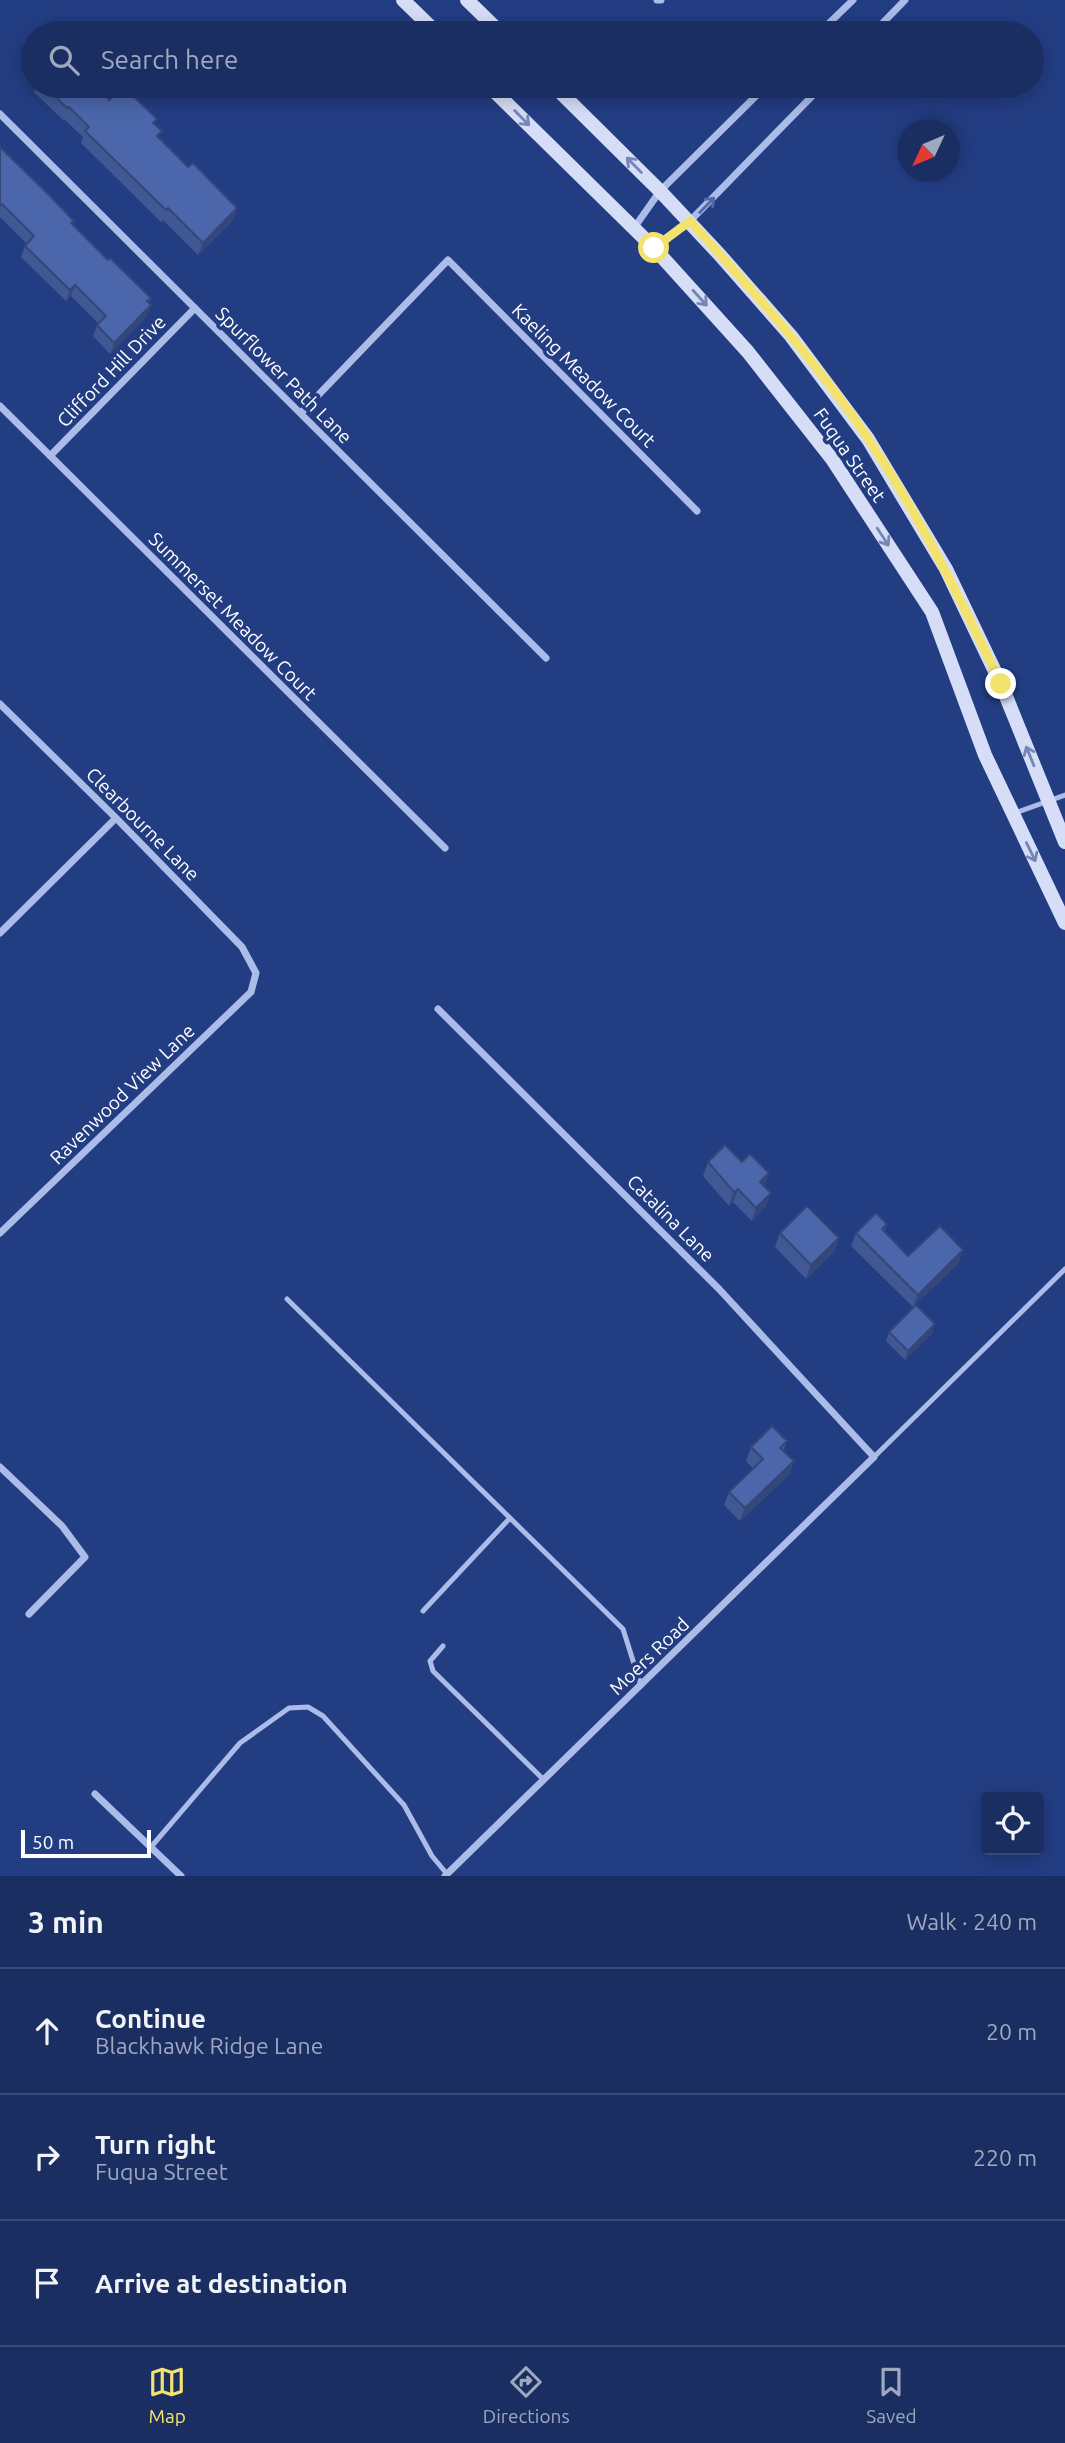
<!DOCTYPE html>
<meta charset="utf-8">
<style>
body{margin:0;font-family:Ubuntu,sans-serif;background:#233668;color:#f1f3f6}
.controls{position:absolute;right:21px;bottom:21px;display:grid;overflow:hidden;border-radius:7px;box-shadow:0 4px 18px #0003}
.controls button{width:63px;height:63px;display:grid;place-items:center;padding:0;border:0;border-bottom:2px solid #384a77;background:#1a2e62;color:#f1f3f6;font:35px sans-serif}
.compass{position:absolute;left:897px;top:119px;width:63px;height:63px;border-radius:50%;background:#1a2e62;box-shadow:0 4px 18px #0003;rotate:226deg}
.scale{position:absolute;left:21px;bottom:18px;width:130px;box-sizing:border-box;padding-left:7px;border:4px solid #fff;border-top:0;font-size:19px;line-height:24px;white-space:nowrap;color:#fff;-webkit-text-stroke:5px #233d83;paint-order:stroke}
.stop{position:absolute;width:21px;height:21px;margin:-16px;border:5px solid #f3e36e;border-radius:50%;background:#fff}
.stop.end{background:#f3e36e;border-color:#fff;box-shadow:0 2px 7px #0008}
.list{margin:0;padding:0;list-style:none}
h2{display:flex;justify-content:space-between;align-items:center;height:91px;margin:0;padding:0 28px;font-size:30px}
h2 small{font-size:23px;font-weight:400;color:#9fa8be}
.list li{display:grid;grid-template-columns:46px 1fr auto;gap:21px;align-items:center;box-sizing:border-box;height:126px;padding:0 28px;border-top:2px solid #384a77}
.list b{display:block;font-size:26px;white-space:nowrap}
.list p{margin:0;font-size:23px;white-space:nowrap;color:#9fa8be}
.list em{font-size:23px;font-style:normal;color:#9fa8be}
.icon{flex:none;width:38px;height:38px;fill:none;stroke:currentColor;stroke-width:2;stroke-linecap:round;stroke-linejoin:round}
.map{position:relative;flex:none;width:1065px;height:1876px;overflow:hidden}
.search{position:absolute;background:#1a2e62;box-shadow:0 4px 18px #0003;left:21px;right:21px;top:21px;height:77px;display:flex;align-items:center;gap:18px;box-sizing:border-box;padding:0 24px;border-radius:38px;color:#9fa8be;font-size:26px}
.sheet{height:469px;background:#1a2e62}
nav{display:flex;justify-content:space-around;align-items:center;box-sizing:border-box;height:98px;border-top:2px solid #384a77;background:#1a2e62;font-size:19px;color:#9fa8be}
nav a{display:grid;justify-items:center;gap:4px}
nav .on{color:#f3e36e}
.map>svg:first-child{display:block}
.lines{fill:none;stroke-linecap:round;stroke-linejoin:round}
.lane{stroke:#abbce8;stroke-width:5}
.street{stroke:#abbce8;stroke-width:7}
.secondary{stroke:#d6def7;stroke-width:14}
.wall{fill:#405893}
.shaded-wall{fill:#344778}
.building{fill:#4b66ab;stroke:#344778;stroke-width:2}
.oneway{stroke:#7485b7}
.oneway2{stroke:#5369a6}
.route{stroke:#f3e36e;stroke-width:9}
.labels{text-anchor:middle;stroke-width:7;stroke-linejoin:round;paint-order:stroke}
.street-label{font-size:19px;fill:#fff;stroke:#233d83}
</style>
<div class="map">
<svg width="1065" height="1876" viewBox="0 0 1065 1876">
<rect width="100%" height="100%" fill="#233d83"/>
<g class="lines">
<path class="lane" d="M1015,813L1065,795
M287,1299L623,1629L641,1686
M874,1457L1065,1269
M423,1611L510,1518
M443,1646L430,1661L433,1671L544,1780
M151,1847L240,1743L289,1708L308,1707L323,1716L404,1805L432,1856L447,1874"/>
<path class="street" d="M657,0H661
M819,33L853,0
M873,33L905,0
M0,114L546,658
M634,228L660,191L766,86
M654,247L690,221L822,86
M0,406L445,848
M301,413L448,260L697,511
M50,456L195,308
M0,704L116,818L242,947L256,973L251,992L0,1233
M0,933L116,818
M438,1009L719,1289L874,1457L445,1876
M0,1467L62,1526L85,1557L29,1614
M95,1794L181,1876"/>
<path class="secondary" d="M403,0L437,33
M467,0L501,33
M489,86L654,248L748,352L832,459L932,612L985,755L1065,923
M554,86L660,191L719,254L791,336L868,439L946,569L1001,684L1065,842"/>
</g>
<path class="wall" d="M37,86H96L109,100L155,125L159,138L188,167L237,208L233,220L198,255L163,220L161,222L81,143L83,137L64,119L63,120L34,92Z
M0,147L74,221L72,224L108,260L151,298L149,303L151,305L147,316L110,354L93,336L98,323L71,296L66,301L21,257L25,246L27,244L0,217Z
M708,1162H742L769,1173L764,1186L771,1193L766,1206L752,1221L733,1202L729,1206L703,1176Z
M887,1224L884,1231L908,1256L959,1263L913,1307L851,1246L856,1233Z
M780,1233L839,1238L834,1252L806,1279L775,1247Z
M889,1332L932,1334L905,1360L886,1341Z
M787,1441L783,1451L794,1461L789,1475L740,1521L724,1505L729,1492L753,1468L746,1461L751,1447Z"/>
<path class="shaded-wall" d="M237,208L233,220L198,255L203,243Z
M75,285L71,296L66,301L70,290Z
M151,305L147,316L110,354L114,343Z
M769,1173L764,1187L760,1182Z
M738,1189L733,1202L729,1206L734,1192Z
M771,1193L766,1206L752,1221L756,1208Z
M839,1238L834,1252L806,1279L811,1265Z
M963,1250L959,1263L913,1307L918,1295Z
M935,1324L932,1334L905,1360L908,1351Z
M794,1461L789,1475L740,1521L745,1508Z"/>
<path class="building" d="M45,86H96L109,100L123,86L157,119L153,123L162,131L157,136L188,167L193,163L237,208L203,243L168,208L166,210L85,131L89,127L69,107L67,108Z
M0,147L50,196L74,221L71,223L108,260L110,258L151,298L147,301L151,305L114,343L97,325L106,316L75,285L70,290L25,246L34,236L2,204L0,206Z
M725,1145L742,1162L750,1154L769,1173L760,1182L771,1193L756,1208L738,1189L734,1192L708,1162Z
M807,1206L839,1238L811,1265L780,1233Z
M876,1213L887,1224L882,1229L908,1256L940,1226L963,1250L918,1295L856,1233Z
M916,1305L935,1324L908,1351L889,1332Z
M772,1426L787,1441L780,1448L794,1461L745,1508L729,1492L763,1459L751,1447Z"/>
<defs><path id="oneway-shaft" d="M-6 0H5M1.5-3L5.5 0L1.5 3" fill="none" stroke-width="1.6" stroke-linecap="round" stroke-linejoin="round" transform="scale(1.75)"/></defs>
<g class="oneway">
<use href="#oneway-shaft" transform="translate(522 118) rotate(45)"/>
<use href="#oneway-shaft" transform="translate(634 165) rotate(-135)"/>
<use href="#oneway-shaft" transform="translate(700 298) rotate(48)"/>
<use href="#oneway-shaft" transform="translate(883 537) rotate(57)"/>
<use href="#oneway-shaft" transform="translate(1030 756) rotate(-112)"/>
<use href="#oneway-shaft" transform="translate(1031 852) rotate(64)"/>
</g>
<use class="oneway2" href="#oneway-shaft" transform="translate(707 205) rotate(-46)"/>
<g class="lines">
<path class="route" d="M654,248L690,221C753,291 817,362 869,440C920,517 961,600 1001,684"/>
</g>
<g class="labels">
<g class="street-label">
<text transform="translate(111 371) rotate(-46)" y="7">Clifford Hill Drive</text>
<text transform="translate(284 375) rotate(45)" y="7">Spurflower Path Lane</text>
<text transform="translate(584 375) rotate(45)" y="7">Kaeling Meadow Court</text>
<text transform="translate(850 455) rotate(55)" y="7">Fuqua Street</text>
<text transform="translate(233 616) rotate(45)" y="7">Summerset Meadow Court</text>
<text transform="translate(143 824) rotate(45)" y="7">Clearbourne Lane</text>
<text transform="translate(122 1094) rotate(-44)" y="7">Ravenwood View Lane</text>
<text transform="translate(671 1218) rotate(45)" y="7">Catalina Lane</text>
<text transform="translate(649 1656) rotate(-44)" y="7">Moers Road</text>
</g>
</g>
</svg>
<div class="controls">
<button><svg class="icon" aria-label="locate" viewBox="0 0 24 24"><circle cx="12" cy="12" r="6"/><path d="M12 2v4M12 18v4M2 12h4M18 12h4"/></svg></button>
</div>
<svg class="compass" viewBox="-18 -18 36 36"><path d="M0-13l5 13h-10z" fill="#e53935"/><path d="M0 13l5-13h-10z" fill="#9fa8be"/></svg>
<div class="scale">50 m</div>
<div class="stop" style="left:654px;top:248px"></div>
<div class="stop end" style="left:1001px;top:684px"></div>
<div class="search"><svg class="icon" aria-label="search" viewBox="0 0 24 24"><circle cx="10" cy="10" r="6"/><path d="M15 15l6 6"/></svg>Search here</div>
</div>
<section class="sheet">
<h2>3 min<small>Walk · 240 m</small></h2>
<ul class="list">
<li><svg class="icon" aria-label="ahead" viewBox="0 0 24 24"><path d="M12 20V5M6 11l6-6 6 6"/></svg><div><b>Continue</b><p>Blackhawk Ridge Lane</p></div><em>20 m</em></li>
<li><svg class="icon" aria-label="right" viewBox="0 0 24 24"><path d="M7 20v-9h11M14 6l5 5-5 5"/></svg><div><b>Turn right</b><p>Fuqua Street</p></div><em>220 m</em></li>
<li><svg class="icon" aria-label="arrive" viewBox="0 0 24 24"><path d="M6 21V4h12l-3 4 3 4H6"/></svg><div><b>Arrive at destination</b></div></li>
</ul>
</section>
<nav>
<a class="on"><svg class="icon" aria-label="map" viewBox="0 0 24 24"><path d="M3 6l6-2 6 2 6-2v14l-6 2-6-2-6 2zM9 4v14M15 6v14"/></svg>Map</a>
<a><svg class="icon" aria-label="directions" viewBox="0 0 24 24"><path d="M12 3l9 9-9 9-9-9zM9 14v-3h6M13 9l2 2-2 2"/></svg>Directions</a>
<a><svg class="icon" aria-label="saved" viewBox="0 0 24 24"><path d="M7 4h10v16l-5-4-5 4z"/></svg>Saved</a>
</nav>
